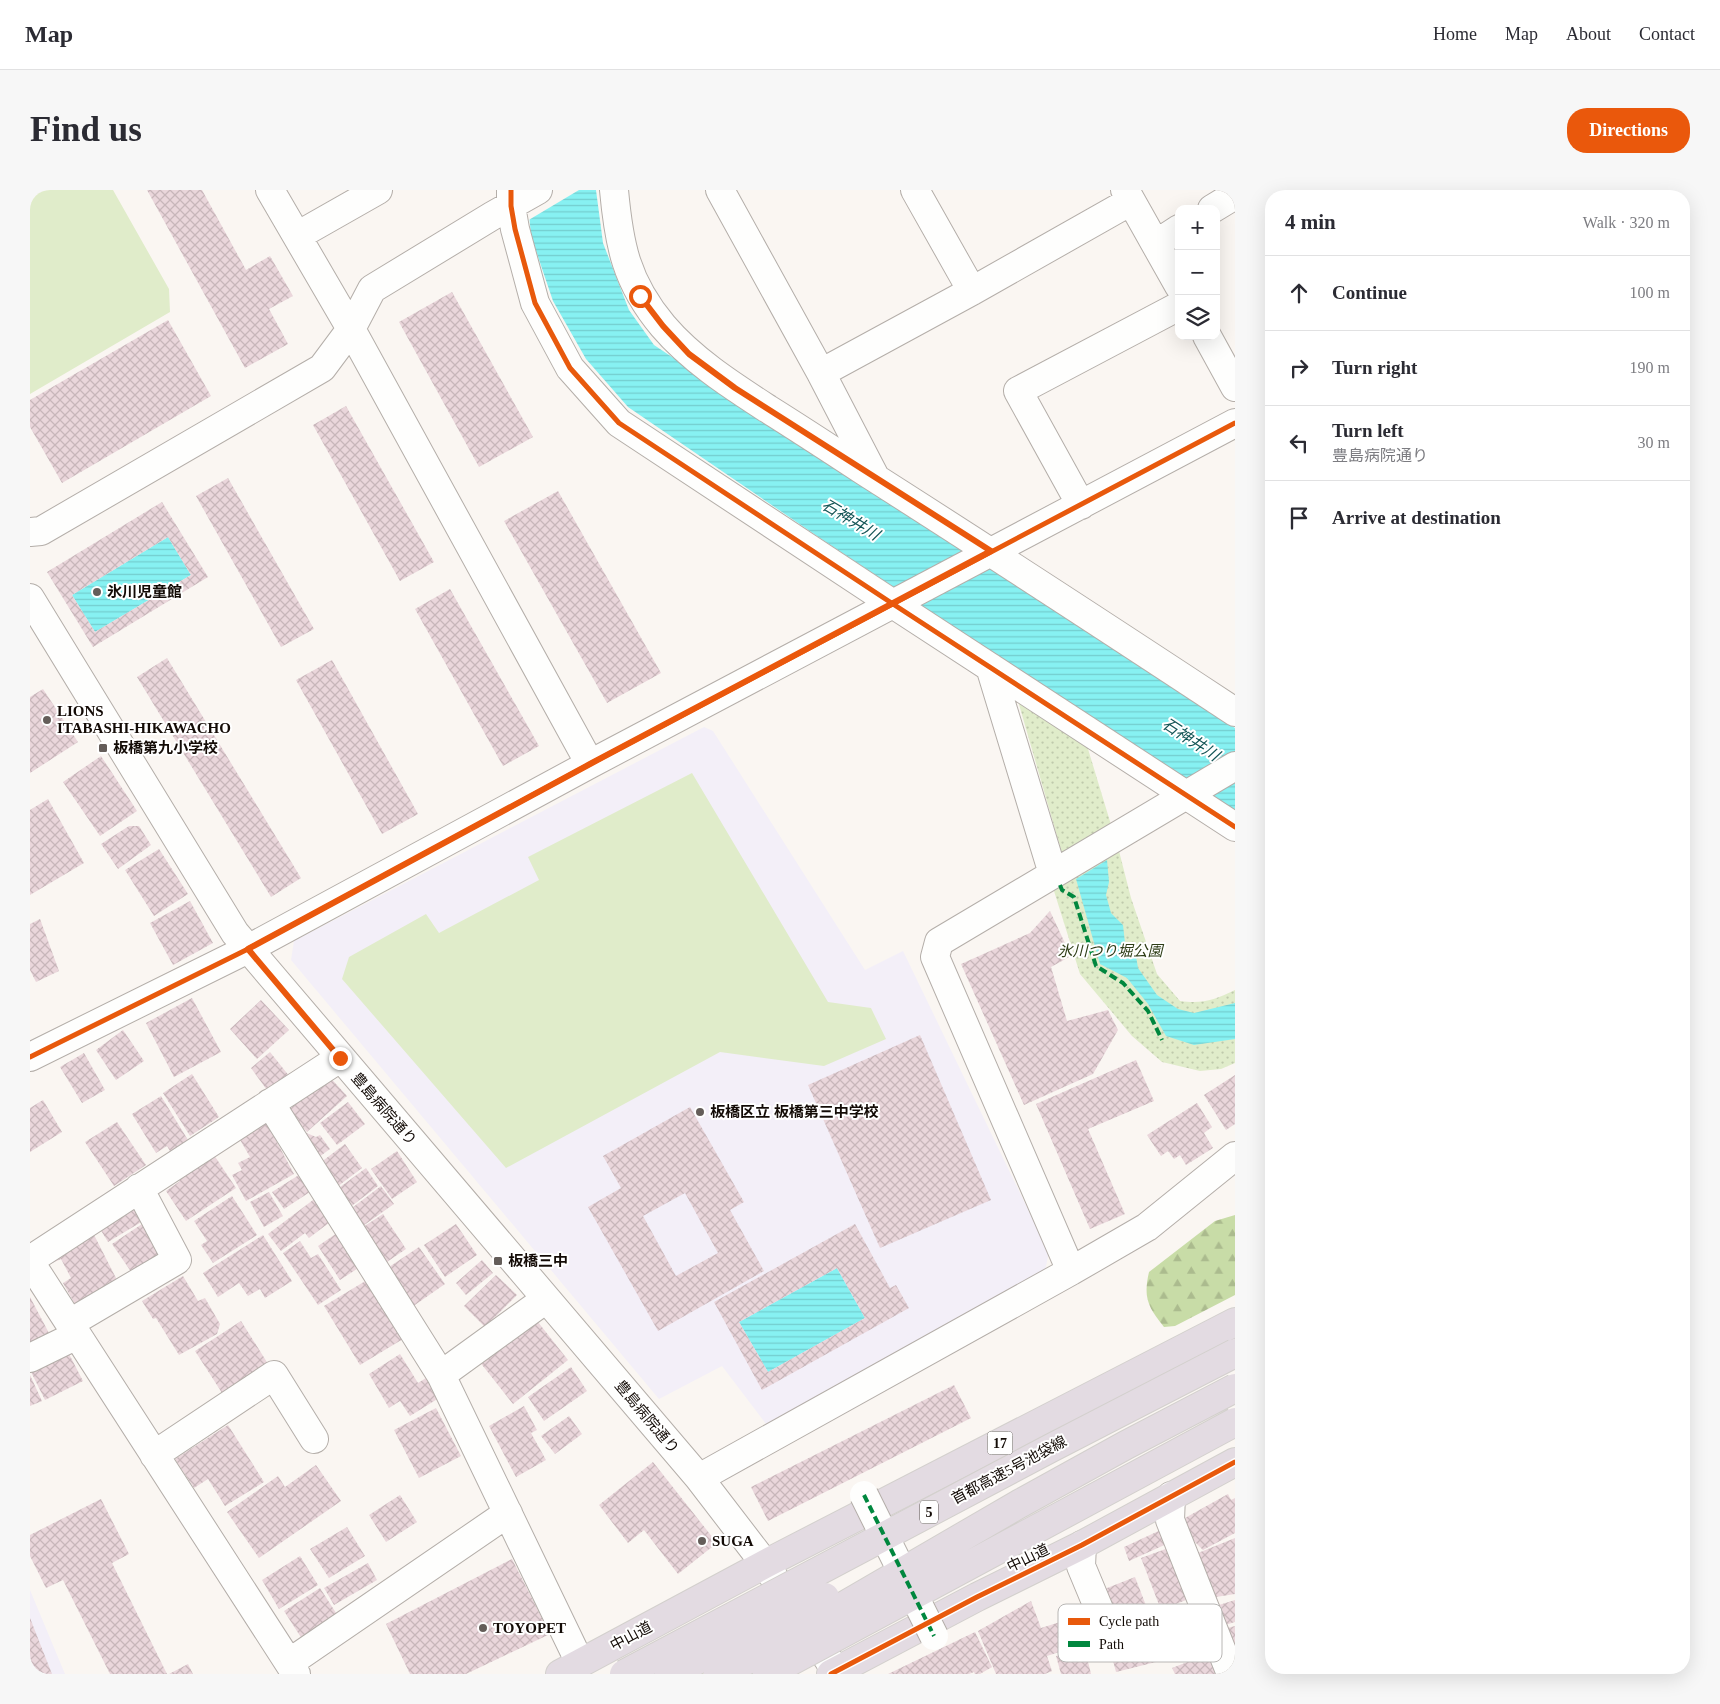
<!DOCTYPE html>
<meta charset="utf-8">
<style>
body{margin:0;font-family:"Times New Roman","Noto Sans JP",serif;background:#f7f7f7;color:#2b2b33}
.controls{position:absolute;right:15px;top:15px;display:grid;overflow:hidden;border-radius:10px;box-shadow:0 5px 20px #0002}
.controls button{width:45px;height:45px;display:grid;place-items:center;padding:0;border:0;border-bottom:1px solid #e1e1e2;background:#fff;color:#2b2b33;font:25px sans-serif}
.stop{position:absolute;width:15px;height:15px;margin:-11px;border:4px solid #ea580c;border-radius:50%;background:#fff}
.stop.end{background:#ea580c;border-color:#fff;box-shadow:0 1px 5px #0008}
.list{margin:0;padding:0;list-style:none}
h2{display:flex;justify-content:space-between;align-items:center;height:65px;margin:0;padding:0 20px;font-size:21px}
h2 small{font-size:16px;font-weight:400;color:#7c7c81}
.list li{display:grid;grid-template-columns:32px 1fr auto;gap:15px;align-items:center;box-sizing:border-box;height:75px;padding:0 20px;border-top:1px solid #e1e1e2}
.list b{display:block;font-size:19px;white-space:nowrap}
.list p{margin:0;font-size:16px;white-space:nowrap;color:#7c7c81}
.list em{font-size:16px;font-style:normal;color:#7c7c81}
.icon{flex:none;width:28px;height:28px;fill:none;stroke:currentColor;stroke-width:2;stroke-linecap:round;stroke-linejoin:round}
.map{position:relative;flex:none;width:1205px;height:1484px;overflow:hidden;border-radius:20px}
header{display:flex;align-items:center;gap:30px;box-sizing:border-box;height:70px;padding:0 25px;background:#fff;border-bottom:1px solid #e1e1e2}
header strong{font-size:24px}
nav{display:flex;gap:28px;margin-inline-start:auto;font-size:18px}
.intro{display:flex;align-items:center;justify-content:space-between;box-sizing:border-box;height:120px;padding:0 30px}
h1{margin:0;font-size:35px}
.button{padding:12px 22px;border-radius:20px;background:#ea580c;color:#fff;font-size:18px;font-weight:700}
main{display:flex;gap:30px;padding:0 30px}
aside{flex:1;background:#fff;border-radius:20px;box-shadow:0 5px 20px #0002}
.map>svg:first-child{display:block}
.education{fill:#f3eff8}
.forest{fill:url(#forest-firs)}
.park{fill:url(#park-dots)}
.pitch{fill:#e0ecca}
.water{fill:url(#water-rules)}
.pier{fill:#faf6f2}
.building{fill:url(#building-cross-hatch);fill-rule:evenodd}
.lines{fill:none;stroke-linecap:round;stroke-linejoin:round}
.minor-casing{stroke:#b4aea9;stroke-width:30}
.highway-casing{stroke:#d3d0cd;stroke-width:30}
.minor{stroke:#fefefd;stroke-width:28}
.highway{stroke:#e3dbe2;stroke-width:28}
.minor-bridge-casing{stroke:#b4aea9;stroke-width:30;stroke-linecap:butt}
.highway-bridge-casing{stroke:#d3d0cd;stroke-width:30;stroke-linecap:butt}
.minor-bridge{stroke:#fefefd;stroke-width:28}
.highway-bridge{stroke:#e3dbe2;stroke-width:28}
.quiet{stroke:#00873e;stroke-width:4;stroke-dasharray:8 4;stroke-linecap:butt}
.cycleway-casing{stroke:#fff;stroke-width:8}
.cycleway{stroke:#e8590c;stroke-width:5}
.route{stroke:#ea580c;stroke-width:6}
.poi-dot{fill:#645d59;stroke:#fff;stroke-width:2}
.labels{text-anchor:middle;stroke-width:4;stroke-linejoin:round;paint-order:stroke}
.shield{fill:#fff;stroke:#5a5451;stroke-width:1}
.shield-label{font-size:14px;font-weight:bold;fill:#130b06}
.poi-label{font-size:15px;font-weight:bold;fill:#130b06;stroke:#fff;text-anchor:start}
.park-label{font-size:15px;font-style:italic;fill:#2e3d17;stroke:#fff}
.street-label{font-size:15px;fill:#130b06;stroke:#fff}
.water-label{font-size:16px;font-style:italic;fill:#135556;stroke:#fff}
.key{fill:#fff;stroke:#b8b6b4;stroke-width:1}
.key-label{font-size:14px;fill:#130b06}
</style>
<header>
<strong>Map</strong>
<nav><a>Home</a><a>Map</a><a>About</a><a>Contact</a></nav>
</header>
<div class="intro"><h1>Find us</h1><a class="button">Directions</a></div>
<main>
<div class="map">
<svg width="1205" height="1484" viewBox="0 0 1205 1484">
<defs>
<pattern id="forest-firs" width="22" height="20" patternUnits="userSpaceOnUse" patternTransform="scale(1.25)"><rect width="22" height="20" fill="#c8dca7"/><path d="M5 1l3.5 6h-7zM16 11l3.5 6h-7z" fill="#abbb8e"/></pattern>
<pattern id="park-dots" width="8" height="8" patternUnits="userSpaceOnUse" patternTransform="scale(1.25)"><rect width="8" height="8" fill="#e0ecca"/><path d="M2 2h.1M6 6h.1" fill="none" stroke="#bfc9ac" stroke-width="1.8" stroke-linecap="round"/></pattern>
<pattern id="water-rules" width="6" height="5" patternUnits="userSpaceOnUse" patternTransform="scale(1.25)"><rect width="6" height="5" fill="#87f1f2"/><path d="M0 2.5h6" fill="none" stroke="#74cdce"/></pattern>
<pattern id="building-cross-hatch" width="8" height="8" patternUnits="userSpaceOnUse" patternTransform="scale(1.25)"><rect width="8" height="8" fill="#ead6db"/><path d="M0 0l8 8M0 8l8-8" fill="none" stroke="#c8b6ba"/></pattern>
</defs>
<rect width="100%" height="100%" fill="#faf6f2"/>
<path class="education" d="M674,537L683,541L835,780L873,761L1019,1063L1014,1084L736,1234L692,1176L629,1209L261,770L264,751Z
M0,1400L35,1484H0Z"/>
<path class="forest" d="M1205,1025V1105L1145,1136L1134,1137C1118,1117 1113,1108 1119,1082L1185,1031Z"/>
<path class="park" d="M988,511L1055,549L1089,661L1101,708L1127,784L1150,811C1173,814 1184,810 1205,800V873L1191,879L1170,881L1132,872L1102,846L1050,784L1024,701L1040,691Z"/>
<path class="pitch" d="M0,0H83L139,99L140,122L0,204Z
M662,583L798,812L841,818L856,849L794,876L690,862L476,978L312,789L319,767L396,724L409,743L509,690L498,667Z"/>
<path class="water" d="M497,0H566L573,53L599,120L624,155L920,352L1205,538V622L1114,564L790,348L598,217L556,169L523,111L501,46Z
M138,347L161,385L65,442L42,405Z
M1077,670L1079,692L1076,705L1081,723L1093,735L1095,753L1106,766L1108,778L1127,805L1148,819L1164,823L1205,813V849L1164,855L1136,846L1118,814L1097,788L1070,774L1046,689Z
M807,1078L835,1128L738,1182L709,1132Z"/>
<path class="pier" d="M495,0H549L497,31Z"/>
<path class="building" d="M117,0H172L216,80L240,66L263,106L239,119L258,154L215,178Z
M422,102L503,247L449,277L369,132Z
M138,130L181,206L32,293L0,237V210Z
M316,216L404,372L370,391L283,235Z
M198,288L284,439L251,457L166,306Z
M528,301L631,483L577,513L474,331Z
M132,312L178,387L63,457L17,382ZM138,347L161,385L65,442L42,405Z
M420,399L509,556L473,576L385,419Z
M137,468L271,688L241,707L107,487Z
M302,470L388,624L352,644L266,490Z
M13,499L48,552L0,583V507Z
M71,566L107,621L70,646L33,592Z
M18,609L54,673L0,705V620Z
M99,636H109L121,655L88,679L71,654Z
M129,659L158,704L124,726L95,680Z
M160,711L183,753L143,775L120,733Z
M1020,721L1041,766L1021,777L1037,831L1078,820L1088,840L1063,884L994,915L931,774L1000,743Z
M10,729L29,781L6,792L0,780V734Z
M162,808L191,862L144,887L116,833Z
M231,810L259,840L227,869L200,839Z
M93,840L114,871L86,890L66,860Z
M890,845L961,1010L850,1058L778,895Z
M240,862L260,887L237,900L221,878Z
M54,863L75,900L52,913L30,877Z
M1106,870L1124,911L1058,939L1095,1024L1060,1039L1006,914Z
M162,884L189,927L160,946L133,903Z
M297,884L317,906L277,942L258,921Z
M1205,885V934L1196,940L1174,905Z
M131,906L158,950L140,961L137,956L126,963L102,924Z
M13,910L32,942L0,962V918Z
M318,912L335,934L307,955L290,933Z
M1167,913L1182,937L1174,943L1183,958L1156,975L1150,965L1144,969L1138,961L1131,966L1117,945Z
M660,917L714,1012L700,1020L734,1081L628,1141L558,1017L591,998L573,966ZM655,1003L688,1063L646,1086L613,1026Z
M234,928L264,984L216,1011L202,985L212,980L208,973L220,967L206,943Z
M87,932L116,975L84,996L55,952Z
M272,941L286,947L290,945L300,959L285,970Z
M315,954L332,978L303,1000L286,976Z
M367,961L387,992L362,1009L341,979Z
M182,962L206,998L156,1031L136,1001L150,991L146,986Z
M336,978L348,996L319,1018L306,1000Z
M272,983L283,1000L254,1019L242,1002Z
M351,996L364,1014L330,1038L318,1021Z
M239,1002L253,1026L234,1037L220,1012Z
M202,1006L227,1045L183,1073L171,1055L177,1051L164,1031Z
M287,1007L304,1029L279,1048L275,1043L251,1061L238,1044Z
M102,1013L113,1031L78,1052L64,1029Z
M353,1024L376,1059L354,1074L330,1039Z
M115,1032L137,1064L104,1086L82,1054Z
M426,1034L447,1065L415,1087L394,1055Z
M825,1034L860,1098L866,1095L879,1118L732,1200L684,1112ZM807,1078L835,1128L738,1182L709,1132Z
M60,1037L86,1088V1100L47,1118L33,1093L41,1088L31,1069L20,1074L15,1063Z
M310,1041L333,1075L310,1090L288,1056Z
M233,1045L262,1091L235,1108L230,1099L218,1106L209,1093L188,1107L173,1083Z
M270,1051L281,1068L288,1064L311,1100L288,1115L253,1063Z
M389,1057L415,1094L382,1117L356,1079Z
M452,1070L463,1083L436,1105L426,1093Z
M466,1085L487,1105L455,1137L434,1116Z
M153,1086L168,1111L175,1108L190,1134L187,1144L149,1165L126,1128L123,1129L112,1111Z
M337,1090L373,1149L330,1175L294,1116Z
M0,1107L20,1145L0,1155Z
M504,1127L538,1170L483,1214L449,1171Z
M211,1131L240,1177L194,1206L165,1161Z
M38,1162L53,1191L15,1210L0,1180Z
M370,1164L388,1193L396,1188L409,1208L380,1226L370,1211L359,1218L339,1184Z
M541,1177L557,1201L514,1231L498,1207Z
M0,1185L12,1211L0,1216Z
M924,1195L941,1228L738,1331L721,1297Z
M494,1216L507,1240L501,1243L516,1270L486,1287L459,1236Z
M406,1218L431,1266L389,1288L364,1240Z
M539,1226L552,1244L525,1264L511,1246Z
M198,1235L234,1292L195,1316L178,1289L164,1298L145,1269Z
M623,1272L687,1353L648,1384L614,1340L598,1353L569,1315Z
M286,1275L311,1311L229,1368L197,1322L248,1286L255,1297Z
M1198,1304L1201,1310L1205,1308V1343L1173,1360L1159,1346L1155,1328Z
M370,1305L387,1332L356,1352L339,1325Z
M71,1309L99,1364L82,1373L137,1484H80L33,1390L16,1398L0,1366V1345Z
M317,1337L335,1366L299,1388L280,1359Z
M1135,1338L1141,1352L1099,1371L1094,1357Z
M1205,1348V1404L1186,1407L1168,1363Z
M1141,1357L1161,1408L1131,1420L1111,1368Z
M270,1366L288,1395L249,1419L232,1390Z
M482,1369L520,1444L436,1484H380L356,1434Z
M338,1373L347,1390L304,1415L294,1398Z
M1105,1387L1122,1431L1088,1443L1072,1400Z
M290,1398L308,1426L272,1449L254,1421Z
M1205,1410V1432L1195,1435L1189,1415Z
M1001,1411L1011,1438L1049,1426L1057,1432L1066,1450L1017,1466L1022,1481L1015,1484H966L948,1441Z
M0,1428L22,1484H0Z
M1205,1436V1456L1203,1457L1197,1438Z
M945,1442L962,1477L950,1484H945L944,1482L939,1484H858Z
M1128,1446L1134,1470L1086,1482L1080,1459Z
M1055,1459L1061,1484H1031L1026,1466Z
M1178,1464L1186,1484H1145L1142,1478Z
M158,1474L163,1484H139Z"/>
<g class="lines">
<defs>
<path id="minor" d="M240,0L321,139L560,574
M481,0V16L485,39L505,113L540,178L589,233L863,414L1205,637
M584,0C589,55 596,92 633,136C662,170 701,195 738,219C770,239 802,260 834,281C958,360 1082,441 1205,522
M690,0L791,183L845,287
M885,0L942,101
M1095,0L1149,96
M1182,19L1205,5
M267,46L348,0
M1126,54L1149,39
M1177,146L1205,197
M791,183L942,101L1101,11
M1051,315L988,201L1149,116
M0,342L11,341L292,178L321,139L342,99L462,26L508,0
M0,408L205,743L669,1288L735,1374L808,1484
M960,477L1023,684
M0,867L218,759L560,574L1205,233
M240,913L411,1185
M0,1070L310,868
M0,1072L266,1484
M1041,1081L1117,1037L1205,966
M516,1109L411,1185L550,1473
M40,1133L147,1070L109,998
M0,1168L47,1145
M124,1265L244,1185L284,1249
M669,1288L1041,1081L905,767L909,752L1205,576
M1141,1306L1140,1330L1201,1484
M1052,1355L1051,1376L1081,1448
M259,1473L478,1323"/>
<path id="highway" d="M530,1484L735,1374L1205,1132
M801,1484L947,1407L1052,1355L1205,1272"/>
</defs>
<use href="#minor" class="minor-casing"/>
<use href="#highway" class="highway-casing"/>
<use href="#minor" class="minor"/>
<use href="#highway" class="highway"/>
<defs>
<path id="minor-bridge" d="M834,1305L904,1446"/>
<path id="highway-bridge" d="M594,1484L1021,1258L1205,1163
M639,1484L795,1407
M688,1484L736,1461L989,1314L1096,1255L1205,1198
M737,1484L1205,1232"/>
</defs>
<use href="#minor-bridge" class="minor-bridge-casing"/>
<use href="#highway-bridge" class="highway-bridge-casing"/>
<use href="#minor-bridge" class="minor-bridge"/>
<use href="#highway-bridge" class="highway-bridge"/>
<path class="quiet" d="M1030,695L1032,700L1044,707L1066,776L1093,793L1118,821L1132,850
M834,1305L904,1446"/>
<defs>
<path id="cycleway" d="M481,0V16L485,39L505,113L540,178L589,233L863,414L1205,637
M0,867L218,759L560,574L1205,233
M801,1484L947,1407L1052,1355L1205,1272"/>
</defs>
<use href="#cycleway" class="cycleway-casing"/>
<use href="#cycleway" class="cycleway"/>
</g>
<g class="lines">
<path class="route" d="M310,868L218,759L560,574L961,361L705,198L659,164L633,136L610,106"/>
</g>
<g class="poi-dot">
<circle cx="67" cy="402" r="5"/>
<circle cx="17" cy="530" r="5"/>
<rect x="68" y="553" width="10" height="10" rx="2.5"/>
<circle cx="670" cy="922" r="5"/>
<rect x="463" y="1066" width="10" height="10" rx="2.5"/>
<circle cx="672" cy="1351" r="5"/>
<circle cx="453" cy="1438" r="5"/>
</g>
<g class="labels">
<g class="shield">
<rect x="957.5" y="1241.5" width="25" height="23" rx="4"/>
<rect x="890" y="1310.5" width="18" height="23" rx="4"/>
</g>
<g class="shield-label">
<text x="970" y="1258">17</text>
<text x="899" y="1327">5</text>
</g>
<g class="poi-label">
<text x="77" y="407">氷川児童館</text>
<text x="27" y="526">LIONS<tspan x="27" dy="17">ITABASHI-HIKAWACHO</tspan></text>
<text x="83" y="563">板橋第九小学校</text>
<text x="680" y="927">板橋区立 板橋第三中学校</text>
<text x="478" y="1076">板橋三中</text>
<text x="682" y="1356">SUGA</text>
<text x="463" y="1443">TOYOPET</text>
</g>
<g class="park-label">
<text x="1080" y="766">氷川つり堀公園</text>
</g>
<g class="street-label">
<text transform="translate(354 919) rotate(49)" y="5">豊島病院通り</text>
<text transform="translate(617 1227) rotate(50)" y="5">豊島病院通り</text>
<text transform="translate(979 1280) rotate(-28)" y="5">首都高速5号池袋線</text>
<text transform="translate(998 1368) rotate(-26)" y="5">中山道</text>
<text transform="translate(601 1446) rotate(-28)" y="5">中山道</text>
</g>
<g class="water-label">
<text transform="translate(821 329) rotate(31)" y="6">石神井川</text>
<text transform="translate(1161 549) rotate(33)" y="6">石神井川</text>
</g>
</g>
<rect x="1028" y="1414" width="164" height="58" rx="8" class="key"/>
<rect x="1038" y="1428" width="22" height="7" fill="#e8590c"/>
<rect x="1038" y="1451" width="22" height="6" fill="#00873e"/>
<g class="key-label">
<text x="1069" y="1436">Cycle path</text>
<text x="1069" y="1459">Path</text>
</g>
</svg>
<div class="controls">
<button>+</button>
<button>−</button>
<button><svg class="icon" aria-label="layers" viewBox="0 0 24 24"><path d="M12 4l9 5-9 5-9-5zM3 14l9 5 9-5"/></svg></button>
</div>
<div class="stop" style="left:610px;top:106px"></div>
<div class="stop end" style="left:310px;top:868px"></div>
</div>
<aside>
<h2>4 min<small>Walk · 320 m</small></h2>
<ul class="list">
<li><svg class="icon" aria-label="ahead" viewBox="0 0 24 24"><path d="M12 20V5M6 11l6-6 6 6"/></svg><div><b>Continue</b></div><em>100 m</em></li>
<li><svg class="icon" aria-label="right" viewBox="0 0 24 24"><path d="M7 20v-9h11M14 6l5 5-5 5"/></svg><div><b>Turn right</b></div><em>190 m</em></li>
<li><svg class="icon" aria-label="left" viewBox="0 0 24 24"><path d="M17 20v-9H6M10 6l-5 5 5 5"/></svg><div><b>Turn left</b><p>豊島病院通り</p></div><em>30 m</em></li>
<li><svg class="icon" aria-label="arrive" viewBox="0 0 24 24"><path d="M6 21V4h12l-3 4 3 4H6"/></svg><div><b>Arrive at destination</b></div></li>
</ul>
</aside>
</main>
